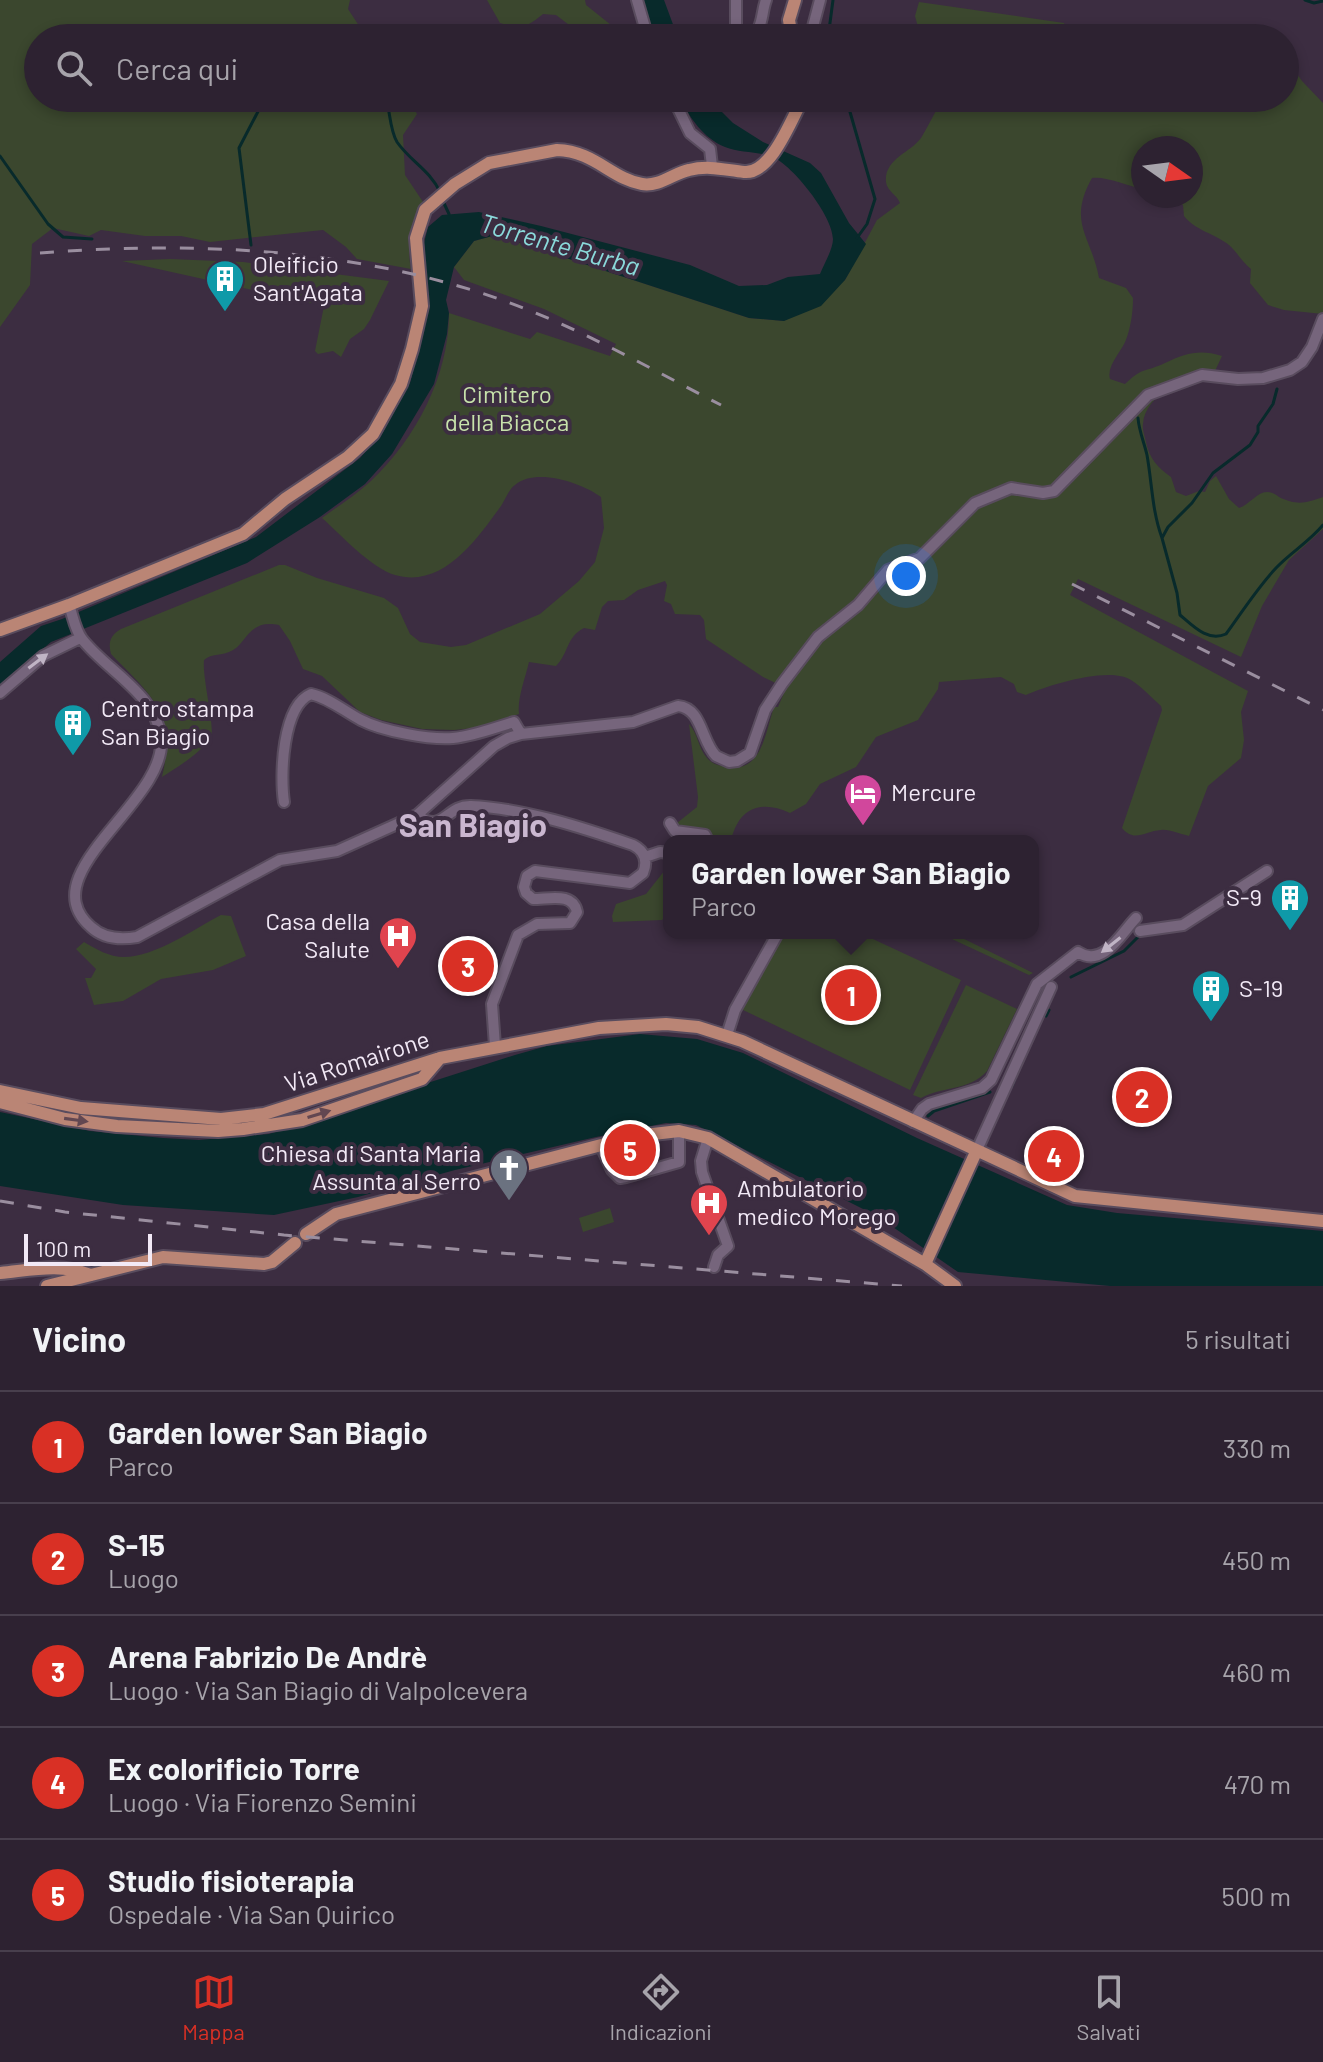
<!DOCTYPE html>
<html lang="it">
<meta charset="utf-8">
<style>
body{margin:0;font-family:Barlow,sans-serif;background:#352a39;color:#f1f3f6}
.compass{position:absolute;left:1131px;top:136px;width:72px;height:72px;border-radius:50%;background:#2d2231;box-shadow:0 4px 12px #0003;rotate:104deg}
.scale{position:absolute;left:24px;bottom:20px;width:128px;box-sizing:border-box;padding-left:8px;border:4px solid #f2e9f6;border-top:0;font-size:22px;line-height:28px;white-space:nowrap;color:#f2e9f6;-webkit-text-stroke:6px #3c2d41;paint-order:stroke}
.you{position:absolute;left:906px;top:576px;width:28px;height:28px;margin:-20px;border:6px solid #fff;border-radius:50%;background:#1a73e8;box-shadow:0 0 0 12px #1a73e833}
.badge{display:grid;place-items:center;width:52px;height:52px;border-radius:50%;background:#d93025;color:#fff;font-size:26px;font-weight:700}
.pin{position:absolute;translate:-50% -50%;border:4px solid #fff;box-shadow:0 2px 8px #0006}
.popup{position:absolute;left:663px;top:835px;width:376px;height:104px;box-sizing:border-box;display:grid;place-content:center;border-radius:16px;background:#2d2231;filter:drop-shadow(0 2px 6px #0005);font-size:26px;white-space:nowrap;color:#a7a4ab}
.popup b{font-size:30px;color:#f1f3f6}
.popup::after{content:'';position:absolute;left:50%;top:100%;margin-left:-16px;border:16px solid transparent;border-top-color:#2d2231}
.list{margin:0;padding:0;list-style:none}
h2{display:flex;justify-content:space-between;align-items:center;height:104px;margin:0;padding:0 32px;font-size:34px}
h2 small{font-size:26px;font-weight:400;color:#a7a4ab}
.list li{display:grid;grid-template-columns:52px 1fr auto;gap:24px;align-items:center;box-sizing:border-box;height:112px;padding:0 32px;border-top:2px solid #483f4d}
.list b{display:block;font-size:30px;white-space:nowrap}
.list p{margin:0;font-size:26px;white-space:nowrap;color:#a7a4ab}
.list em{font-size:26px;font-style:normal;color:#a7a4ab}
.icon{flex:none;width:44px;height:44px;fill:none;stroke:currentColor;stroke-width:2;stroke-linecap:round;stroke-linejoin:round}
.map{position:relative;flex:none;width:1323px;height:1286px;overflow:hidden}
.search{position:absolute;background:#2d2231;box-shadow:0 4px 12px #0003;left:24px;right:24px;top:24px;height:88px;display:flex;align-items:center;gap:20px;box-sizing:border-box;padding:0 28px;border-radius:44px;color:#a7a4ab;font-size:30px}
.sheet{height:664px;background:#2d2231}
nav{display:flex;justify-content:space-around;align-items:center;box-sizing:border-box;height:112px;border-top:2px solid #483f4d;background:#2d2231;font-size:22px;color:#a7a4ab}
nav a{display:grid;justify-items:center;gap:4px}
nav .on{color:#d93025}
.map>svg:first-child{display:block}
.green{fill:#3b472e}
.water{fill:#082a2b}
.lines{fill:none;stroke-linecap:round;stroke-linejoin:round}
.stream{stroke:#082a2b;stroke-width:3}
.minor-casing{stroke:#594c5e;stroke-width:14}
.major-casing{stroke:#594c5e;stroke-width:16}
.minor{stroke:#76657c;stroke-width:10}
.major{stroke:#ba8575;stroke-width:12}
.rail{stroke:#9a8e9f;stroke-width:3;stroke-dasharray:14 14;stroke-linecap:butt}
.oneway{fill:#c0b4c5}
.oneway2{fill:#624751}
.labels{text-anchor:middle;stroke-width:8;stroke-linejoin:round;paint-order:stroke}
.poi-label{font-size:24px;fill:#f2e9f6;stroke:#3c2d41;text-anchor:start}
.park-label{font-size:24px;fill:#c7e2ab;stroke:#3c2d41}
.street-label{font-size:24px;fill:#f2e9f6;stroke:#3c2d41}
.water-label{font-size:26px;font-style:italic;fill:#8ad9da;stroke:#3c2d41}
.district-label{font-size:32px;font-weight:bold;fill:#cab7d0;stroke:#3c2d41}
</style>
<div class="map">
<svg width="1323" height="1286" viewBox="0 0 1323 1286">
<rect width="100%" height="100%" fill="#3c2d41"/>
<path class="green" d="M0,0H350L348,9L367,38H38V98H407L417,114L403,135L405,175L423,202C413,224 406,245 411,269L357,259L346,247L323,230L210,242L181,236H145L101,230L89,236L53,228L32,244L30,285L0,327Z
M487,0H585L586,5L621,33L585,37L556,15L543,14C526,28 522,29 500,23Z
M919,2L1064,23L1071,38H921L915,16Z
M1285,57L1302,81L1323,103V314L1284,310L1268,305L1250,283L1251,269C1242,262 1237,252 1229,245C1214,233 1196,231 1184,216L1183,205L1172,196H1191V148H1143V189C1127,186 1106,176 1092,178C1067,223 1091,235 1099,278L1126,288L1133,298C1133,311 1131,325 1127,337C1123,351 1106,365 1110,379L1125,384C1144,366 1144,373 1165,363C1186,353 1200,349 1222,356L1215,371C1190,375 1145,393 1143,424C1142,429 1145,437 1146,442C1149,458 1158,468 1171,477L1176,492L1186,496L1199,491L1205,492L1210,481L1216,476L1229,499L1239,508C1249,505 1257,492 1267,492C1272,492 1275,494 1279,497C1297,506 1306,503 1323,497V529L1289,560L1262,606L1241,657L1078,579L1070,595L1248,691L1241,712L1244,740L1241,758L1208,786L1189,836C1180,834 1169,829 1161,830C1145,831 1134,843 1122,828L1162,710L1161,706C1151,697 1142,687 1131,680C1109,666 1049,685 1026,695L1017,692L1014,684L1001,677L939,682L938,689L918,720L876,737L856,767L820,784L806,804L790,813C761,799 738,808 731,841H714L710,832L678,827L677,823L697,807L698,797L689,724C698,733 698,748 707,758C713,765 721,766 730,767C762,772 766,730 774,707H778L786,688L763,677L706,639L704,620L700,615L675,614L671,604L664,601L667,585L665,581L638,590L624,600L608,601L602,607L595,630L584,628C566,637 569,653 556,666L529,662C525,679 517,699 519,714L474,728L454,730L422,729L381,720L360,712L322,676L303,669L290,641L279,625C247,618 247,646 229,652C219,656 213,653 204,660C202,677 215,727 211,736C202,753 177,767 162,777C177,714 152,696 111,654C108,643 110,635 121,629L279,565H285L317,578L384,598L398,608L410,634L420,642L451,647L466,645L540,614L579,581L595,562L604,528L601,497C582,483 536,467 515,485C509,489 505,500 501,506C477,539 443,589 395,575C371,568 341,535 322,518C338,506 356,495 371,481C416,438 449,376 449,313L530,339L537,332L610,356L616,344L544,309L464,280L454,267L474,241L496,235L749,318L784,321L845,280L877,220L900,203C897,195 887,191 886,182C884,159 910,153 921,138C928,127 933,115 940,104L939,98H1285Z
M170,259L243,262L389,281L370,320L364,329L350,339L341,357L333,351L318,354L315,351L324,306L122,261Z
M669,865V912L662,920L613,922L612,916L616,904L646,894Z
M221,915L231,916L246,956L213,970L161,979L123,1001L94,1005L85,978H91L96,969L76,949L84,942C96,949 109,957 124,957C155,957 194,929 221,915Z
M782,933H860L961,980L910,1090L741,1009Z
M939,933H952L1033,973L1029,975Z
M966,985L1017,1009L987,1071C969,1091 943,1086 921,1098L913,1095Z
M610,1208L614,1222L583,1232L579,1218Z"/>
<path class="water" d="M641,0H664L678,38H653Z
M680,98H708L733,123L763,142L810,163L821,173L849,223L866,244L845,280L821,306L784,321L749,318L496,235L474,241L454,267L446,300L449,313L447,334L434,384L392,454L365,484L320,517L247,563L51,642L0,685V662L41,626L62,619L256,537L360,458L383,432L410,383L426,318L428,294L424,243L428,227L442,215L479,212L541,226L690,265L739,286L767,285L788,277L820,274C824,264 833,249 833,239C833,216 793,166 773,157C758,151 739,153 725,147C703,138 690,118 680,98Z
M640,1034L697,1039L743,1053L917,1138L1067,1205L1117,1213L1323,1231V1286H1110L958,1272L877,1216L696,1125L666,1123L596,1137L455,1170L358,1197L274,1215L123,1205L0,1186V1112L90,1131L163,1138L199,1140L269,1134L515,1055L547,1046Z"/>
<g class="lines">
<path class="stream" d="M1305,0L1314,3L1323,1
M828,38L833,0
M386,98C390,111 390,131 397,142C410,161 430,170 440,192
M846,98L875,199L867,224L857,238
M0,156L48,224L63,237L92,239
M442,199L449,214
M251,245L239,148L265,98
M1277,389L1273,404L1258,426V432L1250,445L1213,473L1192,503L1168,527L1162,538L1177,593L1180,615C1194,627 1208,642 1226,634C1242,612 1258,587 1276,568C1291,552 1309,542 1323,525
M1138,418C1139,431 1144,442 1147,455C1152,483 1152,511 1162,538
M1071,977L1124,951L1140,935
M1046,1016L1049,1010
M1012,1086L1015,1079
M928,1116L934,1111L990,1092"/>
<defs>
<path id="minor" d="M637,0L648,38
M736,0V30L744,37C765,33 760,16 766,0
M810,38L820,0
M673,98L690,133L710,149L712,166
M69,605C73,616 75,630 82,639C107,671 156,694 161,738C168,802 29,873 91,927C104,939 120,940 137,937L280,860L337,851L417,815L494,746L508,738L521,734L633,722L678,706C702,708 701,741 716,756L729,762L737,761L750,753L765,710L782,684L818,637L858,605L888,570L920,558L975,503L1011,488L1043,493L1054,491L1148,395L1202,375L1238,379L1263,378L1290,370L1302,362L1312,347L1323,319
M0,693L43,656L80,638
M284,802C280,776 282,706 311,694C329,698 344,711 361,720C382,731 430,740 453,738C474,736 494,728 514,722L521,734
M417,815C444,835 445,805 471,806C523,808 584,828 633,845C645,851 648,861 643,873L630,883L535,871L527,876L524,887L526,893L533,899C550,899 573,892 577,912L570,923L537,924L518,935L492,1004L495,1046
M670,823L675,831L705,835L708,841
M645,857L660,852L669,853
M1140,931L1183,925L1267,871
M727,1035L735,1010L778,933
M913,1122L922,1109L929,1104L982,1088L991,1080L1037,984L1078,952C1103,969 1122,932 1136,918
M708,1138L701,1161L702,1172L728,1246L718,1255L714,1267
M601,1146L612,1170L620,1178L626,1177L679,1162V1131
M976,1152L1051,987"/>
<path id="major" d="M792,38L789,20L795,0
M0,630L69,605L243,534L285,499L348,457L373,434L401,384L412,349L422,306L416,238L425,210L455,184L489,163L557,150C594,151 612,179 642,184C659,187 674,173 689,170C709,165 725,170 744,172C771,175 792,118 803,98
M0,1091L81,1108L221,1119L264,1114L440,1058L599,1028L666,1024L698,1027L742,1041L1075,1196L1323,1221
M0,1102L65,1119L117,1126L218,1131L243,1129L302,1120L422,1079L440,1058
M306,1234L336,1214L636,1136L679,1131L708,1138L925,1264L955,1286
M925,1264L976,1152
M0,1273C32,1270 60,1263 91,1275
M47,1286L163,1257L264,1264L272,1262L295,1243"/>
</defs>
<use href="#minor" class="minor-casing"/>
<use href="#major" class="major-casing"/>
<use href="#minor" class="minor"/>
<use href="#major" class="major"/>
<path class="rail" d="M40,253C194,241 355,248 502,300C578,327 649,368 721,405
M1072,584L1323,710
M0,1201L65,1212L284,1235L902,1286"/>
</g>
<defs><path id="oneway-solid" d="M-6-.8H1V-3.2L6.5 0L1 3.2V.8H-6Z" transform="scale(2)"/></defs>
<g class="oneway">
<use href="#oneway-solid" transform="translate(38 661) rotate(-37)"/>
<use href="#oneway-solid" transform="translate(1111 945) rotate(142)"/>
</g>
<g class="oneway2">
<use href="#oneway-solid" transform="translate(319 1114) rotate(-17)"/>
<use href="#oneway-solid" transform="translate(76 1120) rotate(8)"/>
</g>
<defs>
<symbol id="building-pin" viewBox="-11 -11 22 30"><path d="M0 17L-7.5 6A9.5 9.5 0 1 1 7.5 6Z" fill="#0f9aa8" stroke="#3c2d41"/><path d="M-4-6H4V6H1V3H-1V6H-4ZM-2.5-4.3h1.7v1.8h-1.7ZM.8-4.3h1.7v1.8H.8ZM-2.5-1h1.7V.8h-1.7ZM.8-1h1.7V.8H.8Z" fill="#fff"/></symbol>
<symbol id="hotel-pin" viewBox="-11 -11 22 30"><path d="M0 17L-7.5 6A9.5 9.5 0 1 1 7.5 6Z" fill="#d1479c" stroke="#3c2d41"/><path d="M-6-4.5h1.5V1H6V5H4.5V3h-9V5H-6ZM-4 0a1.8 1.8 0 1 1 3.6 0ZM.5 0V-2.5h3Q6-2.5 6 0Z" fill="#fff"/></symbol>
<symbol id="hospital-pin" viewBox="-11 -11 22 30"><path d="M0 17L-7.5 6A9.5 9.5 0 1 1 7.5 6Z" fill="#e0444e" stroke="#3c2d41"/><path d="M-5-5h3v3.5h4V-5h3V5h-3V1.5h-4V5h-3Z" fill="#fff"/></symbol>
<symbol id="church-pin" viewBox="-11 -11 22 30"><path d="M0 17L-7.5 6A9.5 9.5 0 1 1 7.5 6Z" fill="#6b7280" stroke="#3c2d41"/><path d="M-1.2-6h2.4v3.5h3.3v2.4h-3.3V6h-2.4V-.1h-3.3v-2.4h3.3Z" fill="#fff"/></symbol>
</defs>
<g fill-rule="evenodd">
<use href="#building-pin" x="203" y="257" width="44" height="60"/>
<use href="#building-pin" x="51" y="701" width="44" height="60"/>
<use href="#hotel-pin" x="841" y="771" width="44" height="60"/>
<use href="#building-pin" x="1268" y="876" width="44" height="60"/>
<use href="#hospital-pin" x="376" y="914" width="44" height="60"/>
<use href="#building-pin" x="1189" y="967" width="44" height="60"/>
<use href="#church-pin" x="487" y="1146" width="44" height="60"/>
<use href="#hospital-pin" x="687" y="1181" width="44" height="60"/>
</g>
<g class="labels">
<g class="poi-label">
<text x="253" y="273">Oleificio<tspan x="253" dy="28">Sant'Agata</tspan></text>
<text x="101" y="717">Centro stampa<tspan x="101" dy="28">San Biagio</tspan></text>
<text x="891" y="801">Mercure</text>
<text x="1262" y="906" text-anchor="end">S-9</text>
<text x="370" y="930" text-anchor="end">Casa della<tspan x="370" dy="28">Salute</tspan></text>
<text x="1239" y="997">S-19</text>
<text x="481" y="1162" text-anchor="end">Chiesa di Santa Maria<tspan x="481" dy="28">Assunta al Serro</tspan></text>
<text x="737" y="1197">Ambulatorio<tspan x="737" dy="28">medico Morego</tspan></text>
</g>
<g class="park-label">
<text x="507" y="403">Cimitero<tspan x="507" dy="28">della Biacca</tspan></text>
</g>
<g class="street-label">
<text transform="translate(357 1062) rotate(-18)" y="8">Via Romairone</text>
</g>
<g class="water-label">
<text transform="translate(560 245) rotate(16)" y="9">Torrente Burba</text>
</g>
<g class="district-label">
<text x="473" y="837">San Biagio</text>
</g>
</g>
</svg>
<svg class="compass" viewBox="-18 -18 36 36"><path d="M0-13l5 13h-10z" fill="#e53935"/><path d="M0 13l5-13h-10z" fill="#a7a4ab"/></svg>
<div class="scale">100 m</div>
<div class="you"></div>
<div class="pin badge" style="left:851px;top:995px">1</div>
<div class="popup"><b>Garden lower San Biagio</b>Parco</div>
<div class="pin badge" style="left:1142px;top:1097px">2</div>
<div class="pin badge" style="left:468px;top:966px">3</div>
<div class="pin badge" style="left:1054px;top:1156px">4</div>
<div class="pin badge" style="left:630px;top:1150px">5</div>
<div class="search"><svg class="icon" aria-label="search" viewBox="0 0 24 24"><circle cx="10" cy="10" r="6"/><path d="M15 15l6 6"/></svg>Cerca qui</div>
</div>
<section class="sheet">
<h2>Vicino<small>5 risultati</small></h2>
<ul class="list">
<li><span class="badge">1</span><div><b>Garden lower San Biagio</b><p>Parco</p></div><em>330 m</em></li>
<li><span class="badge">2</span><div><b>S-15</b><p>Luogo</p></div><em>450 m</em></li>
<li><span class="badge">3</span><div><b>Arena Fabrizio De Andrè</b><p>Luogo · Via San Biagio di Valpolcevera</p></div><em>460 m</em></li>
<li><span class="badge">4</span><div><b>Ex colorificio Torre</b><p>Luogo · Via Fiorenzo Semini</p></div><em>470 m</em></li>
<li><span class="badge">5</span><div><b>Studio fisioterapia</b><p>Ospedale · Via San Quirico</p></div><em>500 m</em></li>
</ul>
</section>
<nav>
<a class="on"><svg class="icon" aria-label="map" viewBox="0 0 24 24"><path d="M3 6l6-2 6 2 6-2v14l-6 2-6-2-6 2zM9 4v14M15 6v14"/></svg>Mappa</a>
<a><svg class="icon" aria-label="directions" viewBox="0 0 24 24"><path d="M12 3l9 9-9 9-9-9zM9 14v-3h6M13 9l2 2-2 2"/></svg>Indicazioni</a>
<a><svg class="icon" aria-label="saved" viewBox="0 0 24 24"><path d="M7 4h10v16l-5-4-5 4z"/></svg>Salvati</a>
</nav>
